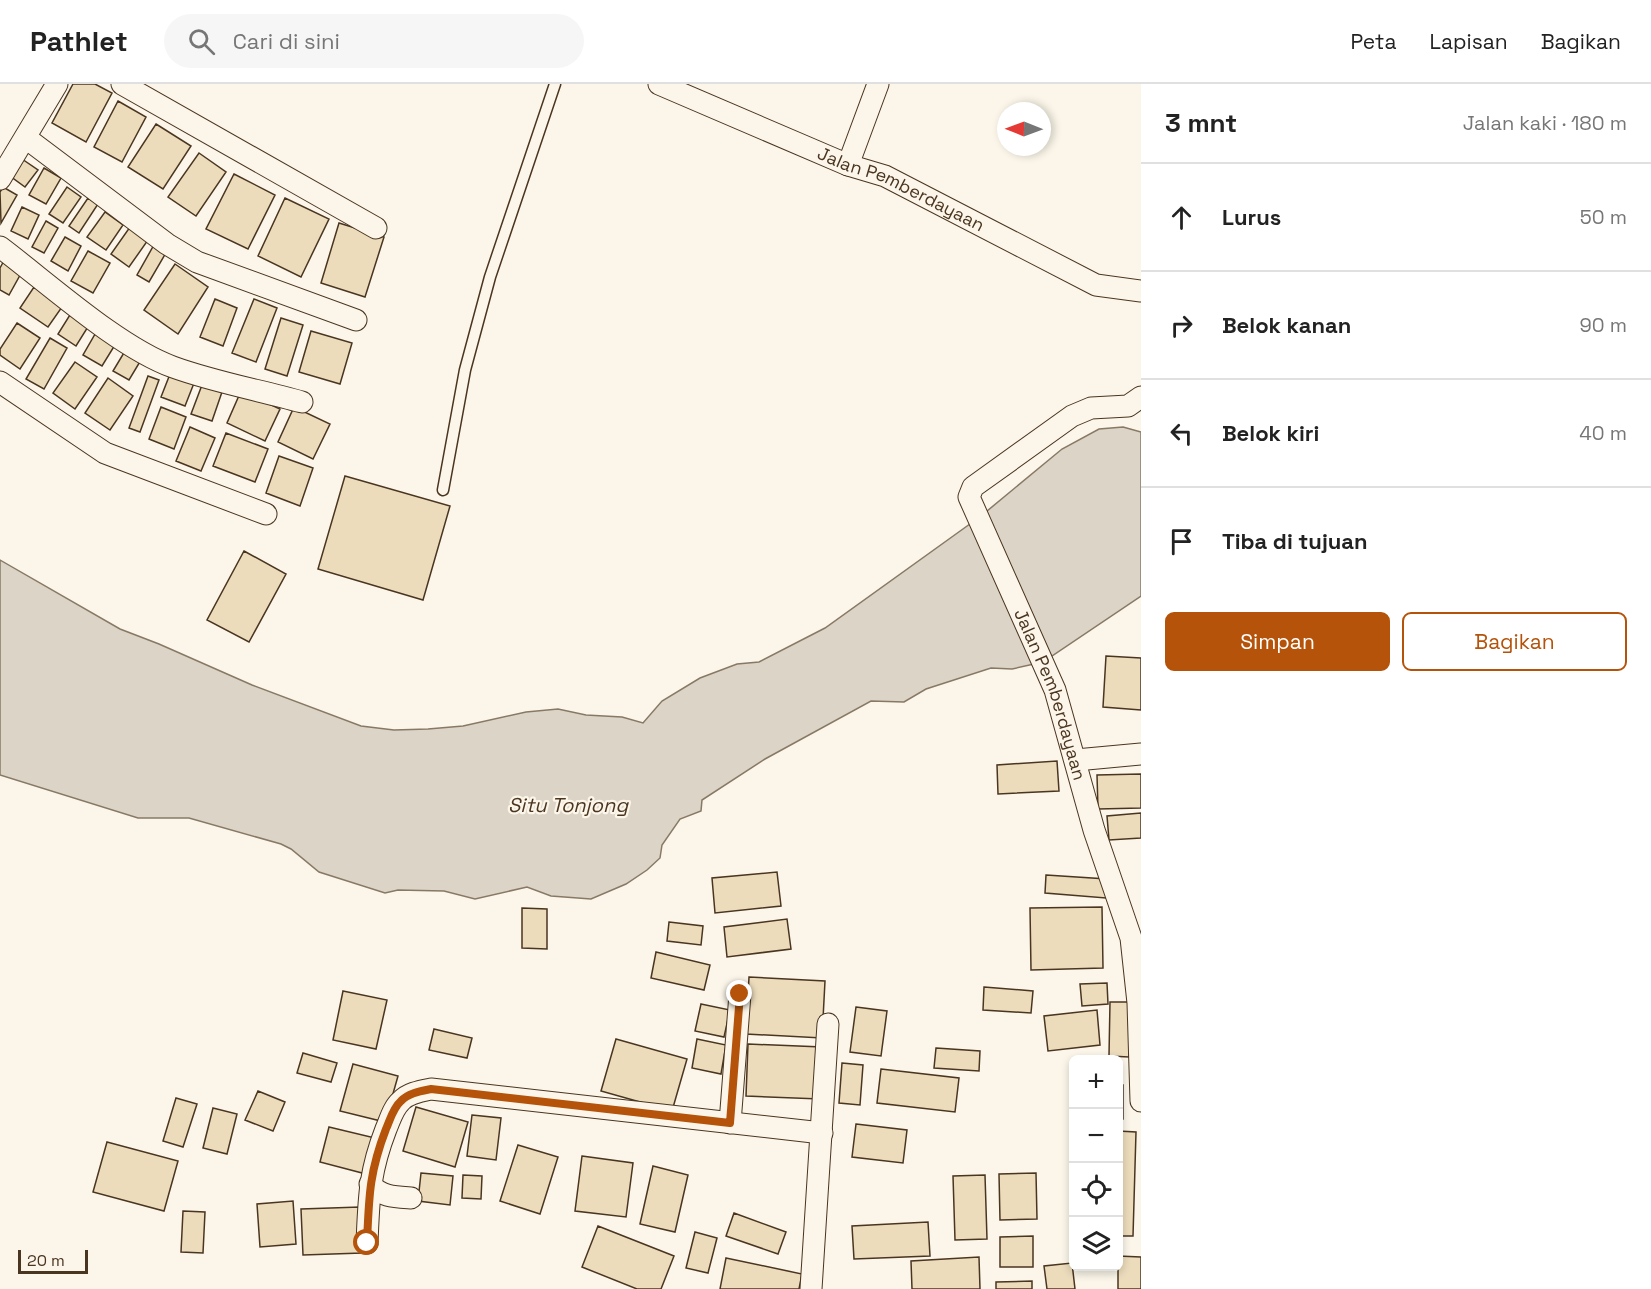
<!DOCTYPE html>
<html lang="id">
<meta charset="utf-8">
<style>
body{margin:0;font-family:"Space Grotesk",sans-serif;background:#f6f6f6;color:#222}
.controls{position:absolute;right:18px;bottom:18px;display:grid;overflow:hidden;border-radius:9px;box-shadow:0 3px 9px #0003}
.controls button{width:54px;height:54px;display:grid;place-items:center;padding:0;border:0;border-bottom:2px solid #e0e0e0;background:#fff;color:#222;font:30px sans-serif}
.compass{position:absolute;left:997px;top:18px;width:54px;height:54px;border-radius:50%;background:#fff;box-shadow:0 3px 9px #0003;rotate:271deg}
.scale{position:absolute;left:18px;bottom:15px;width:70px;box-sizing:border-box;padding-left:6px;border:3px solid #4a3520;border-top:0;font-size:16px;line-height:21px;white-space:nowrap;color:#4a3520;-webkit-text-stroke:4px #fbf6e9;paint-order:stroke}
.stop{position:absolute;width:18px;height:18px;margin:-14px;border:4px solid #b45309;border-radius:50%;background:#fff}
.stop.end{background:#b45309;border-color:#fff;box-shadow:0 2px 6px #0008}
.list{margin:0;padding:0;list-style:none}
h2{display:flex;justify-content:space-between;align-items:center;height:78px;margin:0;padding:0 24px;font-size:26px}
h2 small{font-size:20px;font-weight:400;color:#767676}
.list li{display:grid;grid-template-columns:39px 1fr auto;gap:18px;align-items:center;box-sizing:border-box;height:108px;padding:0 24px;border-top:2px solid #e0e0e0}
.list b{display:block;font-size:22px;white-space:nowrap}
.list em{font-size:20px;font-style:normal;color:#767676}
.actions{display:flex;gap:12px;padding:18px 24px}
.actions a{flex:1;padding:14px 0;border:2px solid #b45309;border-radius:9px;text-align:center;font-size:21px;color:#b45309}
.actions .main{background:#b45309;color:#fff}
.icon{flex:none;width:33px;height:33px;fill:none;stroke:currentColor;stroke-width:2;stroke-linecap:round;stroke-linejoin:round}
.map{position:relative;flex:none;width:1141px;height:1205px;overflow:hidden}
header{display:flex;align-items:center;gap:36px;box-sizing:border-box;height:84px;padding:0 30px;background:#fff;border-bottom:2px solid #e0e0e0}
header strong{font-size:28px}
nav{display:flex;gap:33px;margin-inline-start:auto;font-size:21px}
.search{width:420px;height:54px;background:#f6f6f6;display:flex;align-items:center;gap:15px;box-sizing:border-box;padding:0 21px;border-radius:33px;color:#767676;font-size:22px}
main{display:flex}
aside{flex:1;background:#fff}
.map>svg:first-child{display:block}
.water{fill:#dcd4c6;stroke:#887966;stroke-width:1.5}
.building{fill:#ecdcbc;stroke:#4a3520;stroke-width:1.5}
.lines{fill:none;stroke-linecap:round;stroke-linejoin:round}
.lane-casing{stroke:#4a3520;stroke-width:13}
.street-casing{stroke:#4a3520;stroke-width:23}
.lane{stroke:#fbf6e9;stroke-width:10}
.street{stroke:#fbf6e9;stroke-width:21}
.route{stroke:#b45309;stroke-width:8}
.labels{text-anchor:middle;stroke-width:4.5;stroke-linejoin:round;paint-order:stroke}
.street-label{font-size:18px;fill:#4a3520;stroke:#fbf6e9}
.water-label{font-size:20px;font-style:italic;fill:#4a3520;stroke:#fbf6e9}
</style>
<header>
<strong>Pathlet</strong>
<div class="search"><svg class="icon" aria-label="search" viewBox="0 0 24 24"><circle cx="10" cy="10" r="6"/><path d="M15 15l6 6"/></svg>Cari di sini</div>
<nav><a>Peta</a><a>Lapisan</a><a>Bagikan</a></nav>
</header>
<main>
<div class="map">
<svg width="1141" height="1205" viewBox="0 0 1141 1205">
<rect width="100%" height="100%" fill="#fbf6e9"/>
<path class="water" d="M1123,343L1141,348V512L1043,578L1012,585L991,584L926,605L904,618L871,617L765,675L702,716L701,727L680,735L662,761L660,774L647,786L626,800L591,815L551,812L527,803L475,815L444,807L398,806L385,809L319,788L291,765L281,760L189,734H138L0,691V476L120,545L159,560L252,601L361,642L394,646L428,645L463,642L526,628L558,625L586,631L622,633L643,639L662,617L700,594L737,580L759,578L825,544L981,432L1062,365L1099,345Z"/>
<path class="building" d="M73,0H95L112,9L86,58L52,39Z
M118,17L146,33L122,78L94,63Z
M156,40L191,62L163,105L128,83Z
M199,69L226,88L196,132L168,113Z
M22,75L38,86L25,103L10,92Z
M44,84L61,94L46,120L29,111Z
M234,90L275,111L248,165L206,145Z
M3,103L17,111L1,139L0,108Z
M67,103L81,113L63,139L49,130Z
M88,114L98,120L79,149L69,142Z
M285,114L329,135L301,193L258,172Z
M22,123L39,131L28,155L11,147Z
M105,128L123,141L106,166L87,153Z
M46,137L58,144L44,169L32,163Z
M339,139L384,153L365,213L321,199Z
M130,143L148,156L129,183L111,170Z
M65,153L81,162L68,187L51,177Z
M155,159L167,167L149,198L137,191Z
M88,167L110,179L93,209L71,197Z
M6,173L24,184L9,211L0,206V184Z
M175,180L208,203L178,250L144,226Z
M34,203L62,223L48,243L20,224Z
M215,215L237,224L223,262L200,253Z
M254,215L277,224L256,278L232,269Z
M73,226L91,238L76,262L58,250Z
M281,234L303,241L287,292L265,285Z
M17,239L40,254L20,285L0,271V265Z
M98,245L118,256L102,282L83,271Z
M311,247L352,259L340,300L299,288Z
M50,254L67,264L44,305L26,295Z
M125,267L141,276L129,296L113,287Z
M75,278L97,293L75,325L53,309Z
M172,285L196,294L185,322L161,313Z
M148,292L159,296L140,348L129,344Z
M108,294L133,312L110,346L85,329Z
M202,301L222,308L212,337L191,330Z
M241,307L280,325L265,357L227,339Z
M161,323L186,333L174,365L149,355Z
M294,323L330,340L313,375L278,358Z
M190,343L215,354L201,387L176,377Z
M226,349L268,365L255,398L213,382Z
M279,372L313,384L300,422L266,409Z
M345,392L450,422L423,516L318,485Z
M244,467L286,490L249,558L207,536Z
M1106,572L1141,574V626L1103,623Z
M1057,677L1059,707L998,710L997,681Z
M1141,690V724L1098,725L1097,691Z
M1141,729V754L1109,756L1107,732Z
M777,788L781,822L715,829L712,794Z
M1046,791L1107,795L1106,814L1045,809Z
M1102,823L1103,884L1031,886L1030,824Z
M522,824L547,825V865L522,864Z
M787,835L791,865L727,873L724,843Z
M669,838L703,842L701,861L667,857Z
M656,868L710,881L704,906L651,894Z
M749,893L825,897L822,954L746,950Z
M1107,899L1108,920L1082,922L1080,900Z
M984,903L1033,907L1031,929L983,926Z
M343,907L387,916L376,965L333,956Z
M1110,918H1131L1129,973L1109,972Z
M701,920L730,926L724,953L695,947Z
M856,923L887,927L881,972L850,968Z
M1097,926L1100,961L1048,967L1044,932Z
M434,945L472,954L467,974L429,966Z
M616,955L687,975L672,1027L601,1007Z
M697,955L726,961L721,990L692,984Z
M748,960L822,963L820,1015L746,1012Z
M936,964L980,967L979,987L934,984Z
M303,969L337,979L331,998L297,989Z
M842,979L863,981L860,1021L839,1019Z
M353,980L398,992L385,1038L340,1027Z
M881,985L959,994L955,1028L877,1019Z
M1118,1001H1123V1035H1118Z
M258,1007L285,1018L273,1047L245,1036Z
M176,1014L197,1020L183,1063L163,1057Z
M416,1023L468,1038L455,1083L403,1067Z
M213,1024L237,1030L227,1070L203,1064Z
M472,1031L501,1034L496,1076L467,1072Z
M856,1040L907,1046L903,1079L852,1073Z
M329,1043L375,1054L366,1090L320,1078Z
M1118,1047L1136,1048L1133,1152H1118Z
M107,1058L178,1077L164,1127L93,1108Z
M518,1061L558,1073L540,1130L500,1117Z
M582,1072L633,1079L626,1133L575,1127Z
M653,1082L688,1091L675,1148L640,1140Z
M421,1089L453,1092L450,1121L418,1117Z
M1036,1089L1037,1135L1000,1136L999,1090Z
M463,1091L482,1092L481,1115L462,1114Z
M985,1091L987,1155L955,1156L953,1092Z
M293,1117L296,1160L260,1163L257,1120Z
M360,1123L362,1169L303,1171L301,1125Z
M183,1127L205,1128L203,1169L181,1168Z
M734,1129L786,1148L778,1170L726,1152Z
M928,1138L930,1172L854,1175L852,1142Z
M598,1142L674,1172L661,1205H637L582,1183Z
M695,1148L717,1154L708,1189L686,1184Z
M1033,1152V1183H1000V1153Z
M1118,1172L1141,1173V1205H1118Z
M979,1173L980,1205H912L911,1177Z
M726,1174L802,1190L799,1205H720Z
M1072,1179L1075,1205H1047L1044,1182Z
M1032,1197V1205H996V1198Z"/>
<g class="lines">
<defs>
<path id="lane" d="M443,406L465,286L490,193L555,0"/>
<g id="street">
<path d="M122,0L376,144"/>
<path id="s1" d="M659,0L848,81L885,92L1096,201L1141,207"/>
<path d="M26,54L167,160L197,178L356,236"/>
<path d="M848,81L878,0"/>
<path d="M0,95L57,0"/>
<path d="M0,163C48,199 118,263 173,283C214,298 259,306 302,318"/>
<path d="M0,298L105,369L266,430"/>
<path id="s2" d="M1141,313L1128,322L1091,324L1072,332L973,403L969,413L1055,606L1094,746L1131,854L1138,919L1141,1017"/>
<path d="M1076,676L1141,670"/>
<path d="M730,1039L740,910"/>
<path d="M370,1100C381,1113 395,1113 411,1114"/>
<path d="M367,1159C369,1113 369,1089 386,1045C390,1036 393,1024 401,1017C408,1009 421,1007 431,1005L822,1049"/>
<path d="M811,1205L828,940"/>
</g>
</defs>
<use href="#lane" class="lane-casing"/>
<use href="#street" class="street-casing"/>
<use href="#lane" class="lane"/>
<use href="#street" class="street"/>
</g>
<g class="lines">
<path class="route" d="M367,1159C369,1113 369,1089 386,1045C390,1036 393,1024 401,1017C408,1009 421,1007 431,1005L730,1039L740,910"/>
</g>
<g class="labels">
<g class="street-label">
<text dy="6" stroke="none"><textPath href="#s1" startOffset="264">Jalan Pemberdayaan</textPath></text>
<text dy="6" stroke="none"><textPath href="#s2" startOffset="420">Jalan Pemberdayaan</textPath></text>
</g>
<g class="water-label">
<text x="568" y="728">Situ Tonjong</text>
</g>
</g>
</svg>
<div class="controls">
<button>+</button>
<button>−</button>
<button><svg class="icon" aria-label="locate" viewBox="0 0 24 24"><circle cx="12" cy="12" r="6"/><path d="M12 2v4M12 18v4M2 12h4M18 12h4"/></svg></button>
<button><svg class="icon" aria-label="layers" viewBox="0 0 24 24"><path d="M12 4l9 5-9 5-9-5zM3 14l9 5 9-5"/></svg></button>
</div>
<svg class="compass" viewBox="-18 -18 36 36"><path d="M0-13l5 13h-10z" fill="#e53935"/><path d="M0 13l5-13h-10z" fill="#767676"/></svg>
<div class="scale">20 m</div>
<div class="stop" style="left:367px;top:1159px"></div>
<div class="stop end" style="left:740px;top:910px"></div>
</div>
<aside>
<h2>3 mnt<small>Jalan kaki · 180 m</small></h2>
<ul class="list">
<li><svg class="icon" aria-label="ahead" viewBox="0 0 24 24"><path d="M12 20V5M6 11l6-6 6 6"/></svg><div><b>Lurus</b></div><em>50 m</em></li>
<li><svg class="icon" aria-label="right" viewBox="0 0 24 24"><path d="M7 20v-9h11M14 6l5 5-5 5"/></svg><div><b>Belok kanan</b></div><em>90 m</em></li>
<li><svg class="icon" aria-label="left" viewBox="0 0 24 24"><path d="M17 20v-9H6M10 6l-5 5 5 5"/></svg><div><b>Belok kiri</b></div><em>40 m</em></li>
<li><svg class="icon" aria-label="arrive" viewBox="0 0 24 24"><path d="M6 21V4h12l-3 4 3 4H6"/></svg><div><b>Tiba di tujuan</b></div></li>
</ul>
<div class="actions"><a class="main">Simpan</a><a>Bagikan</a></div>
</aside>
</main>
